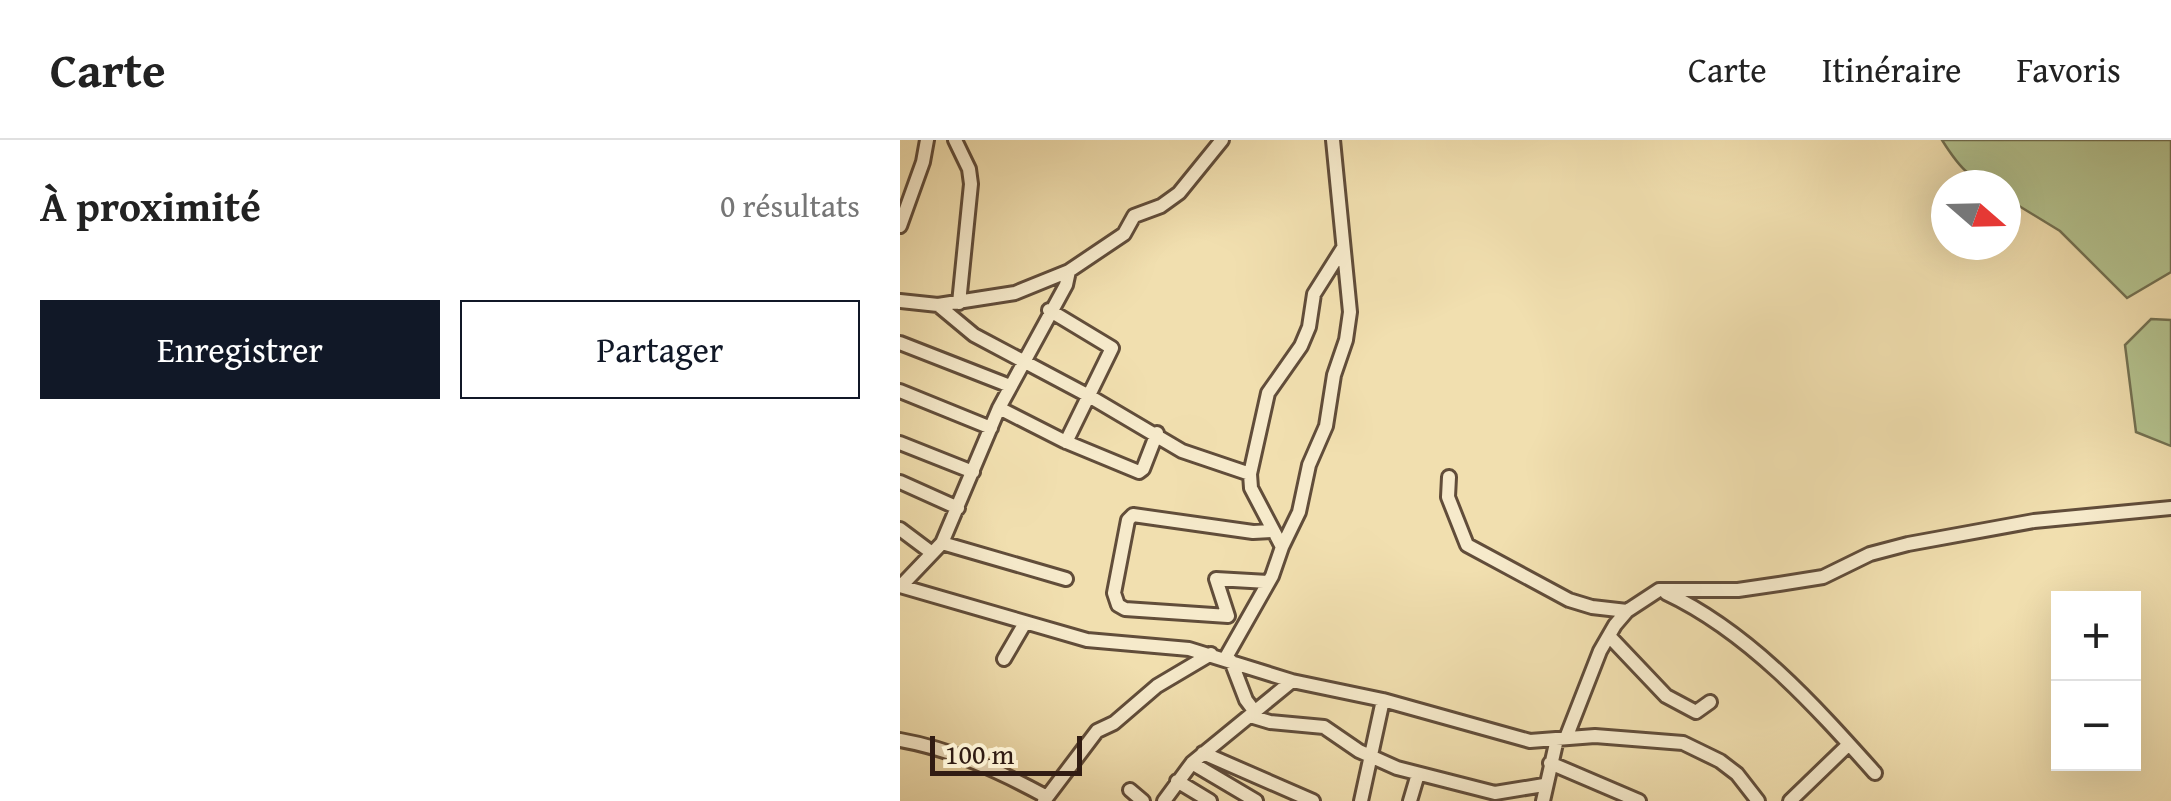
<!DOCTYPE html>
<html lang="fr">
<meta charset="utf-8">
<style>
body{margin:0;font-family:"Gentium Book Plus",serif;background:#f6f6f6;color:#222}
.controls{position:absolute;right:30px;bottom:30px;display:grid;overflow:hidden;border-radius:0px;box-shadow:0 10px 40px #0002}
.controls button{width:90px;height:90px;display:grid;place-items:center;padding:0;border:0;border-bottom:2px solid #e0e0e0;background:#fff;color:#222;font:50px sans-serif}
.compass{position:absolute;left:1031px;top:30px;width:90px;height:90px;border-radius:50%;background:#fff;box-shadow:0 10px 40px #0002;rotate:110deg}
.scale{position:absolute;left:30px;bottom:25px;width:152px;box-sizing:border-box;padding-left:10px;border:5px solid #311c13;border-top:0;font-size:28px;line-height:35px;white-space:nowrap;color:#311c13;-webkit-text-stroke:8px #f6eacb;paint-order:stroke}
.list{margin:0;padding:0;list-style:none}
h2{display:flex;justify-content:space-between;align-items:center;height:130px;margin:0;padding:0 40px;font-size:42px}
h2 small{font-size:32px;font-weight:400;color:#767676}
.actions{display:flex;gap:20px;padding:30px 40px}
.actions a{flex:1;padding:22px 0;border:2px solid #111827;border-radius:0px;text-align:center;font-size:35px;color:#111827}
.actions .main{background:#111827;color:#fff}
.map{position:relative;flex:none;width:1271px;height:661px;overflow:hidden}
header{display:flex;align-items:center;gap:60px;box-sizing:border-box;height:140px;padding:0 50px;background:#fff;border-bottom:2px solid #e0e0e0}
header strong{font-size:48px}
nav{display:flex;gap:55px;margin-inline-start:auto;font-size:35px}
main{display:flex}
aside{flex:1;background:#fff}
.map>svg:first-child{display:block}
.green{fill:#b4c38f;stroke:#727051;stroke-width:2.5}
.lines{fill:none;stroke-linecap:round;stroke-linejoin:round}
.minor-casing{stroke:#614d3a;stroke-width:18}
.minor{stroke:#f6eacb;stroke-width:12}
</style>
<header>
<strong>Carte</strong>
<nav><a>Carte</a><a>Itinéraire</a><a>Favoris</a></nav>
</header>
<main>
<aside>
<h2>À proximité<small>0 résultats</small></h2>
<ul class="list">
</ul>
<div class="actions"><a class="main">Enregistrer</a><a>Partager</a></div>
</aside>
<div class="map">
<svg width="1271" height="661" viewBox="0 0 1271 661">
<rect width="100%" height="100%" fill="#f1dfaf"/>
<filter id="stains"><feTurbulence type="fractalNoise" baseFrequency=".002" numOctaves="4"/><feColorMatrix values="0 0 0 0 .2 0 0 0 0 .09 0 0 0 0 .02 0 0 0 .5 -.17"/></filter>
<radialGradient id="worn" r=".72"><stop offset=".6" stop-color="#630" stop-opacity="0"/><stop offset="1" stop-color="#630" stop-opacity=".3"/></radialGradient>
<path class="green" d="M1042,0H1271V132L1227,158L1160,91L1106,58V45C1072,45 1059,27 1042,0Z
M1251,179L1271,180V306L1236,292L1225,205Z"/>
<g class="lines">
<defs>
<path id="minor" d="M55,0L69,29L71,44L59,163
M0,86L23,22L27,0
M0,161L38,165L115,153L169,131L224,94L234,76L261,66L279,53L322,0
M38,165L74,195L189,256L282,311L350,334
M149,170L212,208L166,302
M0,203L110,246
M0,251L91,288
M99,268L164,301L239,332L243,329L257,293
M0,303L73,332
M549,337L548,357L567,405L669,460L692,467L727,471
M0,342L58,368
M0,389L32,413
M42,403L166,439
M382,407L399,372L409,325L426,286L434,235L446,200L450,172L433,0
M368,442L316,439L328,476L225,469L218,465L214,453L228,380L233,375L353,392L372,391
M0,446L187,500L289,509L392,541L483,560L630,601L695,596L783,603L820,621L837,634L858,661
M1,446L42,403L99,268L166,145L169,131
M766,453C849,492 915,566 975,633
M709,496L766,556L796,572L810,562
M104,519L125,483
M325,519L372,436L382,407L351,348L350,334L368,253L401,206L409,187L414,154L443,108
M331,521L346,560L355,572
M350,576L370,582L424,587L459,611L497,628L595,653L644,645
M666,598L700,511L715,485L727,471L759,450H838L879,444L923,437L970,414L1008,404L1134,381L1271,368
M0,600C52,609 101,632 147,657
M303,613L413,661
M292,623L356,661
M650,623L739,661
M277,641L310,661
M230,650L243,661
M144,661L197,591L214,583L257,546L311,514
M264,661L292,623L392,541
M461,661L483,560
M510,661L518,634
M643,661L657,599
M890,661L948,605"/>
</defs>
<use href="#minor" class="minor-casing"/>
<use href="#minor" class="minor"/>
</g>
<rect width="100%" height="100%" filter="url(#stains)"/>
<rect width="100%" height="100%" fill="url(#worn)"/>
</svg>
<div class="controls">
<button>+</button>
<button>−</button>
</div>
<svg class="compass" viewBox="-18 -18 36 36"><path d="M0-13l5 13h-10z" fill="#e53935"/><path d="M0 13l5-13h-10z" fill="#767676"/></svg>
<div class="scale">100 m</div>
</div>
</main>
